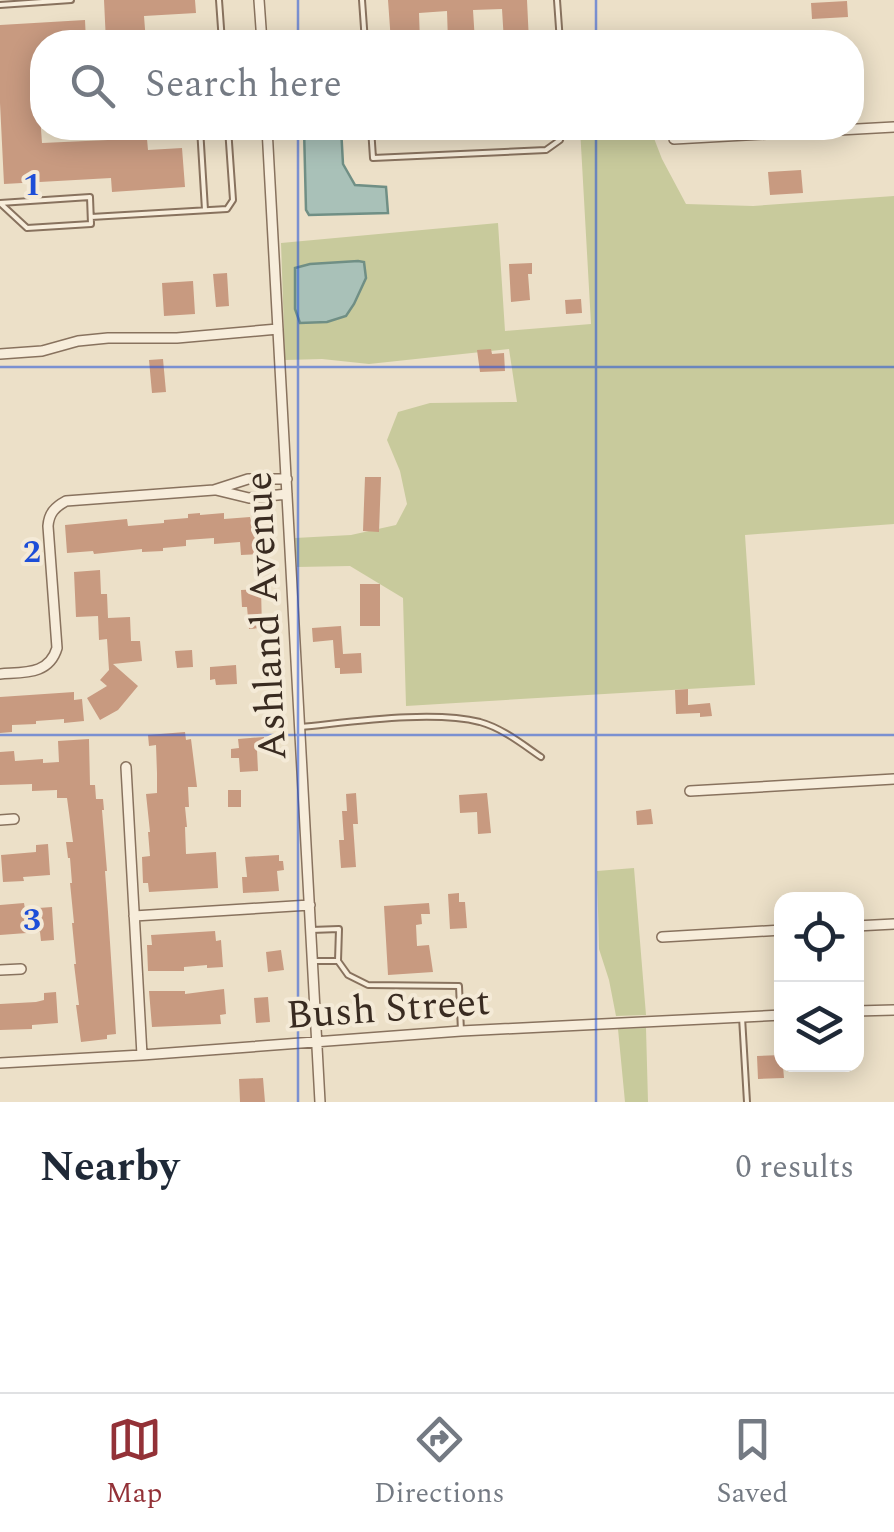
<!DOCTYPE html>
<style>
body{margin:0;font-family:Spectral,serif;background:#f2f2f3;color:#1f2937}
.controls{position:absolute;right:30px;bottom:30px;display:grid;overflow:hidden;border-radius:20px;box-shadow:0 5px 25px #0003}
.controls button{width:90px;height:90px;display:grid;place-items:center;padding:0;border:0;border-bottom:2px solid #e0e1e3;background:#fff;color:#1f2937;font:50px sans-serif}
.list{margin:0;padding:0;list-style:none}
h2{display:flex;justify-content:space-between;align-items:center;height:130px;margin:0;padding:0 40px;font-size:42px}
h2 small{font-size:32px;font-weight:400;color:#747a83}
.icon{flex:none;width:55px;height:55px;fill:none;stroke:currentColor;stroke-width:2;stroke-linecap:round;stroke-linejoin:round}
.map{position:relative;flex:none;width:894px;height:1102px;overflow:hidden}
.search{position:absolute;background:#fff;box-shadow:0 5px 25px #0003;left:30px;right:30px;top:30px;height:110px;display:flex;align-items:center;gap:25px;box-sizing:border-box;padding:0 35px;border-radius:40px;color:#747a83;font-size:38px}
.sheet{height:290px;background:#fff}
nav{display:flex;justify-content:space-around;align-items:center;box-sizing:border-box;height:140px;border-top:2px solid #e0e1e3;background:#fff;font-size:28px;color:#747a83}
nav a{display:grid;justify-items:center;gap:5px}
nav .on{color:#933137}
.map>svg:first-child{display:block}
.green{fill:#c8ca9c}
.water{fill:#a9c1b8;stroke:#708f85;stroke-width:2.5}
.building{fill:#c89a80}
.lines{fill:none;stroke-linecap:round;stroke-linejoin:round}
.lane-casing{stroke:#88725e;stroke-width:8}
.street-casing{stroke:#88725e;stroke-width:12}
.lane{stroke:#f7eddb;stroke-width:4}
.street{stroke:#f7eddb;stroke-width:9}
.grid{fill:none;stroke:#1d4ed8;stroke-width:2.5;stroke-opacity:0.55}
.labels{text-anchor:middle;stroke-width:8;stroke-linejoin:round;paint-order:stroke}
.street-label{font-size:40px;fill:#392b21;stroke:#f4ead7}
.grid-label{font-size:32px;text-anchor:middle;font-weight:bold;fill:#1d4ed8;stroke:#f4ead7;stroke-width:8;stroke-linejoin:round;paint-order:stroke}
</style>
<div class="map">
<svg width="894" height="1102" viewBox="0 0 894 1102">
<rect width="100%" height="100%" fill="#ece0c8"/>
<path class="green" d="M580,128H650L662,159L686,204L753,206L894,196V524L745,535L755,685L406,706L403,598L350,566L297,567L295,538L351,535L396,525L407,504L400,471L387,440L398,412L430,403L517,402L509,349L369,364L322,359L285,360L281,243L498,223L505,331L591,324Z
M634,868L646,1015L616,1016L609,980L599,949L597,871Z
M646,1028L648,1102H625L618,1029Z"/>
<path class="water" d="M304,128H341L343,164L355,185L386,187L388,213L309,215L306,210Z
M358,261L364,262L366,278L354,304L346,316L327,322L300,323L295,309V268L310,264Z"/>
<path class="building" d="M104,0H195L196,13L144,16L146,42H106Z
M388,0H527L529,42H504L502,9L473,10L475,42H448L447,11L419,13L420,42H391Z
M847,1L848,17L812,19L811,3Z
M85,20L86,42H42V61H36L42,143L108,140L107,128H146L148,150L182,148L185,187L112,192L111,178L4,184L0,103V25Z
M801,170L803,193L770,195L768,172Z
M532,263V274H528L530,300L511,302L509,264Z
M227,273L229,306L216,307L213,274Z
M193,281L195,314L164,316L162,283Z
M581,299L582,313L566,314L565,300Z
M491,349L492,354L504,353L505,371L480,372L477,350Z
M163,359L166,392L152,393L149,360Z
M365,477H381L379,532L363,531Z
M200,513V515L224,513V519L250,517L251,521H259L262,554L241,555L240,542L214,544V538L186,540V546L163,548V551L142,552V549L94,554L93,551L67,553L65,525L127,519L128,526L164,523V520L188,518V514Z
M100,570L101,594H107L108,618L130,617L131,641H140L142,661L113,664L138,686L118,710L100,720L87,698L107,686L100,680L109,670L107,639L99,640L98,616L76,617L74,572Z
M360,584H380V626H360Z
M261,589L262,628L249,629L247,607H242L241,590Z
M341,626L343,654L361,653L362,673L340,674V668H335L333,640L313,642L312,628Z
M192,650L193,667L177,668L175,651Z
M236,665L237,684L216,685L215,679L210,680V667Z
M688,689V705L710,703L712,716L700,717V713L676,714L675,690Z
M74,692V700L82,699L84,721L64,723V719L36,721V724L12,725V732L0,733V697Z
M185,732L186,740L191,739L197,787H188L189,807H185L187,827H185L186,854L216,852L218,888L149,892L148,883H143L142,857L150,856L148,832H150L146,794L157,793V773L156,745L149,746L148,735Z
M264,737V749L257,750L258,771L240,772L239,758H231V749L239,748L238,739Z
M89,739L90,785H95L96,799H103L104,810H102L107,871H105L108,912L116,1034L107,1035V1039L81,1042L76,1005H79L74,964H76L72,923H74L70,883H72L70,858H68L66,842H73L67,798H57V790L32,791V784L0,785V752L14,751L15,761L43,759V763L59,762L58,741Z
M228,790H241V807H228Z
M356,793L358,824H353L356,867L341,868L339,840H344L342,811H347L346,794Z
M487,793L491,833L478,834L477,812L460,813L459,795Z
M651,809L653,824L637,825L636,811Z
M48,844L50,875L23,877L24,881L3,882L1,855L36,852V845Z
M279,855V861H283L284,870L277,871L279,891L243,893L242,877H247L245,857Z
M459,893V902H465L467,928L450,929L448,894Z
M24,903L25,909L52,907L54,940L41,941L40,932L0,935V905Z
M429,903L430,914H421L422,924L416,925L417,946L429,945L433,972L388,975L384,906Z
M215,931L216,941L221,940L223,967L207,968V965L184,967V971H148L147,945H152L151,935Z
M281,950L284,970L268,972L266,952Z
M224,989L226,1014L220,1015L221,1024L152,1027L149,991H185V994Z
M56,992L58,1023L32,1025V1029L0,1030V1004L36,1002L44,1000V993Z
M268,997L270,1022L256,1023L254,998Z
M782,1055L784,1078L758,1079L757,1056Z
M263,1078L265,1102H240L239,1079Z"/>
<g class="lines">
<defs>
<path id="lane" d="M219,0L222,42
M362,0L365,42
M557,0L560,42
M0,5L71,0
M165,42V41L221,36
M200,128L205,210
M371,128L373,158L546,150L560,140L563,128
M90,197L91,224L27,228L0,203Z
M91,217L227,209L233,200L228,128
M301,727C352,722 431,710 480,722C502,728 522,744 541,757
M311,930L339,929L338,961
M313,961H338L348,975L368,985L459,986L461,1031
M742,1017L747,1102"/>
<path id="street" d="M259,0L262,42
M267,128L320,1102
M674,139L894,127
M0,354L42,351L78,341L108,338H177L278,329
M216,490L249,498L287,494
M0,674C24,672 49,675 57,648L48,526C49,513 55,507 66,501L214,490L248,479H287
M126,767L142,1055
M690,791L894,779
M0,820L14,819
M134,916L310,905
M856,926L894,924
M662,937L782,930
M0,970L21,969
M856,1011L894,1010
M0,1063L142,1055L461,1031L782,1015"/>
</defs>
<use href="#lane" class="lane-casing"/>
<use href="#street" class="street-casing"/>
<use href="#lane" class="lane"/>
<use href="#street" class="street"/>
</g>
<path class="grid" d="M298,0V42M596,0V42M298,128V1102M596,128V1102M0,367H894M0,735H894"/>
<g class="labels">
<g class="street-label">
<text transform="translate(264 616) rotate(-93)" y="14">Ashland Avenue</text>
<text transform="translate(388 1007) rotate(-4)" y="14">Bush Street</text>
</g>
</g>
<g class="grid-label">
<text x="32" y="195">1</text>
<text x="32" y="562">2</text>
<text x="32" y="930">3</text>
</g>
</svg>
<div class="controls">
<button><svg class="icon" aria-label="locate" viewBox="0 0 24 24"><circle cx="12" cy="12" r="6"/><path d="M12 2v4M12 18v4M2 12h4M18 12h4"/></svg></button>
<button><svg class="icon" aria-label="layers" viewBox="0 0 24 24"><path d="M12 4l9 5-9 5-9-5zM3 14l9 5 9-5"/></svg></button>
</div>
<div class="search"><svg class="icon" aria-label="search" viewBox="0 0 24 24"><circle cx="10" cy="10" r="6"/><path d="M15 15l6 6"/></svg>Search here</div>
</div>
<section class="sheet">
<h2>Nearby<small>0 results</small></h2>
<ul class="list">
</ul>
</section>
<nav>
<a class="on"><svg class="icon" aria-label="map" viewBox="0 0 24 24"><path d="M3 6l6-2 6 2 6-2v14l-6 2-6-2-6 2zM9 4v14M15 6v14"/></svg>Map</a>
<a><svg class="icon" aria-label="directions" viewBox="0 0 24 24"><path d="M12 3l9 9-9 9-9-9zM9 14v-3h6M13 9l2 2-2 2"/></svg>Directions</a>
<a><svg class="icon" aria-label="saved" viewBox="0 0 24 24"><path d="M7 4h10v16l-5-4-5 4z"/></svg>Saved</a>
</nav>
